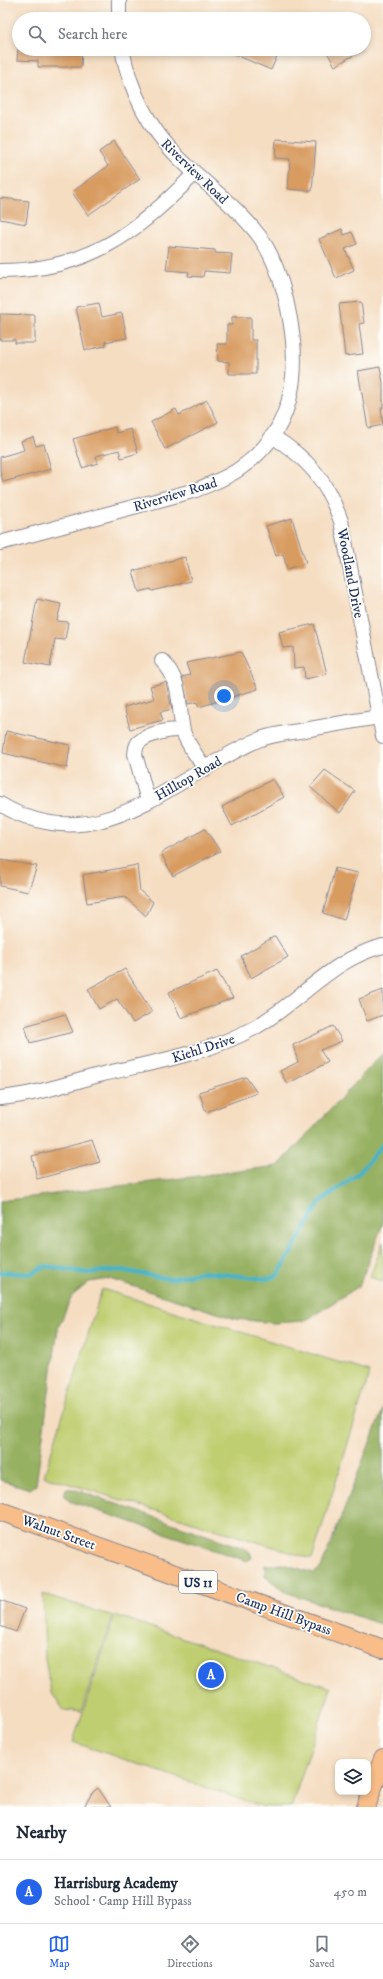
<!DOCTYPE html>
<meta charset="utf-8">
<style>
body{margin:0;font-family:"IM FELL DW Pica",serif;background:#f6f6f7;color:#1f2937}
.controls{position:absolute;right:12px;bottom:12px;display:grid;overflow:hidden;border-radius:8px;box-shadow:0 2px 6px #0003}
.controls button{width:36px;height:36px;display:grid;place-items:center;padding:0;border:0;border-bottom:1px solid #e0e1e3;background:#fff;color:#1f2937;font:20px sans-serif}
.you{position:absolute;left:224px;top:696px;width:14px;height:14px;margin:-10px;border:3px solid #fff;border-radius:50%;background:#1a73e8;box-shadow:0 0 0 6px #1a73e833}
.badge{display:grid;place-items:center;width:26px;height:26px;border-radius:50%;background:#2563eb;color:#fff;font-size:13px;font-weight:700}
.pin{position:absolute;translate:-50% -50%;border:2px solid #fff;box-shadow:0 1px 4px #0006}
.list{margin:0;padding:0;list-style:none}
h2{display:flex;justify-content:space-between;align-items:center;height:52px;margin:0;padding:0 16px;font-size:17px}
h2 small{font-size:13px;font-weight:400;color:#747a83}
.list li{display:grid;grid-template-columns:26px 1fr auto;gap:12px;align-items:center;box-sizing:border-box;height:64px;padding:0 16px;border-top:1px solid #e0e1e3}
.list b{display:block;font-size:15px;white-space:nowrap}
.list p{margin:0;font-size:13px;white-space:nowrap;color:#747a83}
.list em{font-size:13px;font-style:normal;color:#747a83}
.icon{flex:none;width:22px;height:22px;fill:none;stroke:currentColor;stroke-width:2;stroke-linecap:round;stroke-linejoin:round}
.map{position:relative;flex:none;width:383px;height:1807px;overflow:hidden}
.search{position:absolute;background:#fff;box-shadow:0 2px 6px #0003;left:12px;right:12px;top:12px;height:44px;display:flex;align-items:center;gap:10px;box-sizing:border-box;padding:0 14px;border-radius:22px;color:#747a83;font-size:15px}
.sheet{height:116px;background:#fff}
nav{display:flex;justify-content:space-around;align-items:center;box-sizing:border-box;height:56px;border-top:1px solid #e0e1e3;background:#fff;font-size:11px;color:#747a83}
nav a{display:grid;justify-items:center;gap:2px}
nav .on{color:#2563eb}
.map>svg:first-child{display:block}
.green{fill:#bfce70;stroke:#6d7e67}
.forest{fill:#97b162;stroke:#597060}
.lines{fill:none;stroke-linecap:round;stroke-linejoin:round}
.stream{stroke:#48b4c5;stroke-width:4.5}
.building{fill:#d89b60}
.minor-casing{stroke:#888690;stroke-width:16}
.major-casing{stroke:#888690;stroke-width:20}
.minor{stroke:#fff;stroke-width:14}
.major{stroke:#f8bd89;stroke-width:18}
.labels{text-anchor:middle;stroke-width:3.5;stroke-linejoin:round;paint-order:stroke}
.shield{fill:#fdfcf7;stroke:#5f6c8c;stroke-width:1}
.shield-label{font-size:13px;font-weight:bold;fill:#1b2f5e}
.street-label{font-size:14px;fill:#1b2f5e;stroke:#fdfcf7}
</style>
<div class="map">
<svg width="383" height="1807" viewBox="0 0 383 1807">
<rect width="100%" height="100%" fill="#fdfcf7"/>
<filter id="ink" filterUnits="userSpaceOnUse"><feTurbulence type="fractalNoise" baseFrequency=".025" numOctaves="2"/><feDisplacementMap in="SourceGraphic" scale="8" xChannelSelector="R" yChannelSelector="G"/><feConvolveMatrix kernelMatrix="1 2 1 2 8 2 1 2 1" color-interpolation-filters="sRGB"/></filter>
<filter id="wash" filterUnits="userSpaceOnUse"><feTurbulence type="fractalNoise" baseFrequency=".012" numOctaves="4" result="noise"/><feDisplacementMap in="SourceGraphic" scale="16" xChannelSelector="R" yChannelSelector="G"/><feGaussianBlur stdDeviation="0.9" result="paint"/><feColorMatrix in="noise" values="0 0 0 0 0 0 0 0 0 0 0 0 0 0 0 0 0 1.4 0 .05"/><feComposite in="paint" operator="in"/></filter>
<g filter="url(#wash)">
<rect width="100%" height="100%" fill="#f5ddc1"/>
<path class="green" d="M383,1242V1282L370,1277Z
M102,1289L370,1372L312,1559L44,1476Z
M43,1594L113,1616L81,1712L64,1710L51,1692L45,1659Z
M115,1615L331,1688L291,1807H264L73,1742Z"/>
<path class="forest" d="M383,1053V1223L359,1286L305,1321L274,1323L236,1319L110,1279L89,1282L72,1296L58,1328L36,1485L30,1489L0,1480V1201L278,1166Z
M383,1409V1625L285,1592L265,1576V1565L283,1564L314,1573L321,1568Z
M65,1489H73L244,1548L250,1552L252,1558L247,1561L69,1501L63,1495Z"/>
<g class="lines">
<path class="stream" d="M0,1272L30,1274L46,1266L87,1273L120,1270L170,1279L203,1272L267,1279L278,1275L320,1202L360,1172L383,1144"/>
</g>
<g id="blocks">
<path class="building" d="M18,49H82L81,67H38V61L17,60Z
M222,49H280L271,70Z
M325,49H364L335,66Z
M276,139L316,142L312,191L288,189L290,159L275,158Z
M114,141L140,179L88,215L72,192L108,166L99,152Z
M0,198L29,201L26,224L0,219Z
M342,229L344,235L352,232L357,244L345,249L354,270L336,278L319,239Z
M169,246L215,250V253L232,254L230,273L204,271L203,277L188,276L189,272L166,270Z
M361,302L364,323L359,324L363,354L345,356L339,304Z
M99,303L102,317L122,313L127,338L105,342L106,346L85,350L76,307Z
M0,314L35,315V343H15V340H0Z
M232,317H251V340H256V374H229V362L218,361L217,344H227V325H232Z
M380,367L383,382V408H381L383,425L368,428L358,371Z
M207,400L218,422L165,449L151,422L176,409L179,415Z
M115,427L116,433L131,429L138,453L121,458L119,450L96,456L98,463L82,468L73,439Z
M33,437L36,446L44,444L51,469L3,482L0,470V457L24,450L21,441Z
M292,518L306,563L287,569L283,554L276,556L266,526Z
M185,557L191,581L152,591L151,589L139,592L133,571Z
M37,599L61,604L57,621L68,622L65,640L55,639L50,667L25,662Z
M314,624L327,674L305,679L304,667L294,668L293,647L283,648L279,632Z
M241,652L258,689L199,707L197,702L188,704L182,677L190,675L186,663Z
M166,682L172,709L160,712L163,720L130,729L124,707L154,699L150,686Z
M6,731L70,745L67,768L3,753Z
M325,770L355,791L340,813L310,787Z
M273,779L284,797L232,826L222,807Z
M205,829L220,851L173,876L161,853Z
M0,860L37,866L28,892L0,886Z
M137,865L140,891L153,902L146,916L125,897L87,903L83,875Z
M335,868L358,873L344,920L323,913Z
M275,936L288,957L251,978L241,956Z
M125,969L152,1012L133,1023L117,999L99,1009L88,989Z
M217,971L233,998L181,1018L169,992Z
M383,990V1015L367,1021L359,999Z
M65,1014L73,1032L30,1043L25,1026Z
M333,1026L342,1041L320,1050L328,1062L287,1084L280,1071L298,1062L293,1045Z
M246,1077L257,1093L206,1112L199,1092Z
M92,1140L100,1162L37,1179L32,1156Z
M0,1600L25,1609L16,1632L0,1626Z
M98,1788L111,1807H84L92,1793Z"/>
</g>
</g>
<g filter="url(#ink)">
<use href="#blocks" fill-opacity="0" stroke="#888690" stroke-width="1"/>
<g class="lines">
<defs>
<path id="minor" d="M119,19V0
M0,271C87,271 137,233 195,173
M272,436C309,459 326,480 341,521L383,736
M0,543L196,490C212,483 228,478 242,467C293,431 300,375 290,319C285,290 277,262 260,237C237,206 205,184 178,157C148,127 130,90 122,49
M162,661C182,680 178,706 183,731C186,743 198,757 205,769
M148,801L135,754C136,750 135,746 139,742C148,734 172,728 183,731
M0,804C100,864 171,777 258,740C270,735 285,733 299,731C326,726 353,721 380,717
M0,1098C35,1095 69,1083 103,1074C154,1062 207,1054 254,1028C299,1003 331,959 383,946"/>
<path id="major" d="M0,1511L383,1649
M366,1807L383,1759"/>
</defs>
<use href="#minor" class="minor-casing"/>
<use href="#major" class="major-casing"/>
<use href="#minor" class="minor"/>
<use href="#major" class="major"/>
</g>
</g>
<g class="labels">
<rect class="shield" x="179" y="1571" width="38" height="22" rx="3"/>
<g class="shield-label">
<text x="198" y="1587">US 11</text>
</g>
<g class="street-label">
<text transform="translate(195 171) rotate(44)" y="5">Riverview Road</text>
<text transform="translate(175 494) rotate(-17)" y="5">Riverview Road</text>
<text transform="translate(351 573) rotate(79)" y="5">Woodland Drive</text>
<text transform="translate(188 778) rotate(-30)" y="5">Hilltop Road</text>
<text transform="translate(203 1048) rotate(-18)" y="5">Kiehl Drive</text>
<text transform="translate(59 1532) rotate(20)" y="5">Walnut Street</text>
<text transform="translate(284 1613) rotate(20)" y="5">Camp Hill Bypass</text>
</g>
</g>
</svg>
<div class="controls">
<button><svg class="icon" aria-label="layers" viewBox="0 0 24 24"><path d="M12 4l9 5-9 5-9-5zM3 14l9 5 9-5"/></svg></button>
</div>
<div class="you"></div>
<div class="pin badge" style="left:211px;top:1675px">A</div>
<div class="search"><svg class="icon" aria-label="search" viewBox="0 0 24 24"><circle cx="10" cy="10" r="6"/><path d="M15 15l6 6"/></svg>Search here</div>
</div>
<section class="sheet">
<h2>Nearby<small></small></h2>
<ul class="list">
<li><span class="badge">A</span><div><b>Harrisburg Academy</b><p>School · Camp Hill Bypass</p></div><em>450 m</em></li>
</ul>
</section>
<nav>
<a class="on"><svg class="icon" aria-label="map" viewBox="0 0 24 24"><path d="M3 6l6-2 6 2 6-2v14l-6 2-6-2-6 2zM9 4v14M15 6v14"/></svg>Map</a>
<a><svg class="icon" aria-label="directions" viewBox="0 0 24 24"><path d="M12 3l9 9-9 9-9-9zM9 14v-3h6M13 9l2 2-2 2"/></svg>Directions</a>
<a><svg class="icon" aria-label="saved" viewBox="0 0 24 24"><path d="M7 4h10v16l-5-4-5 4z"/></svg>Saved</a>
</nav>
